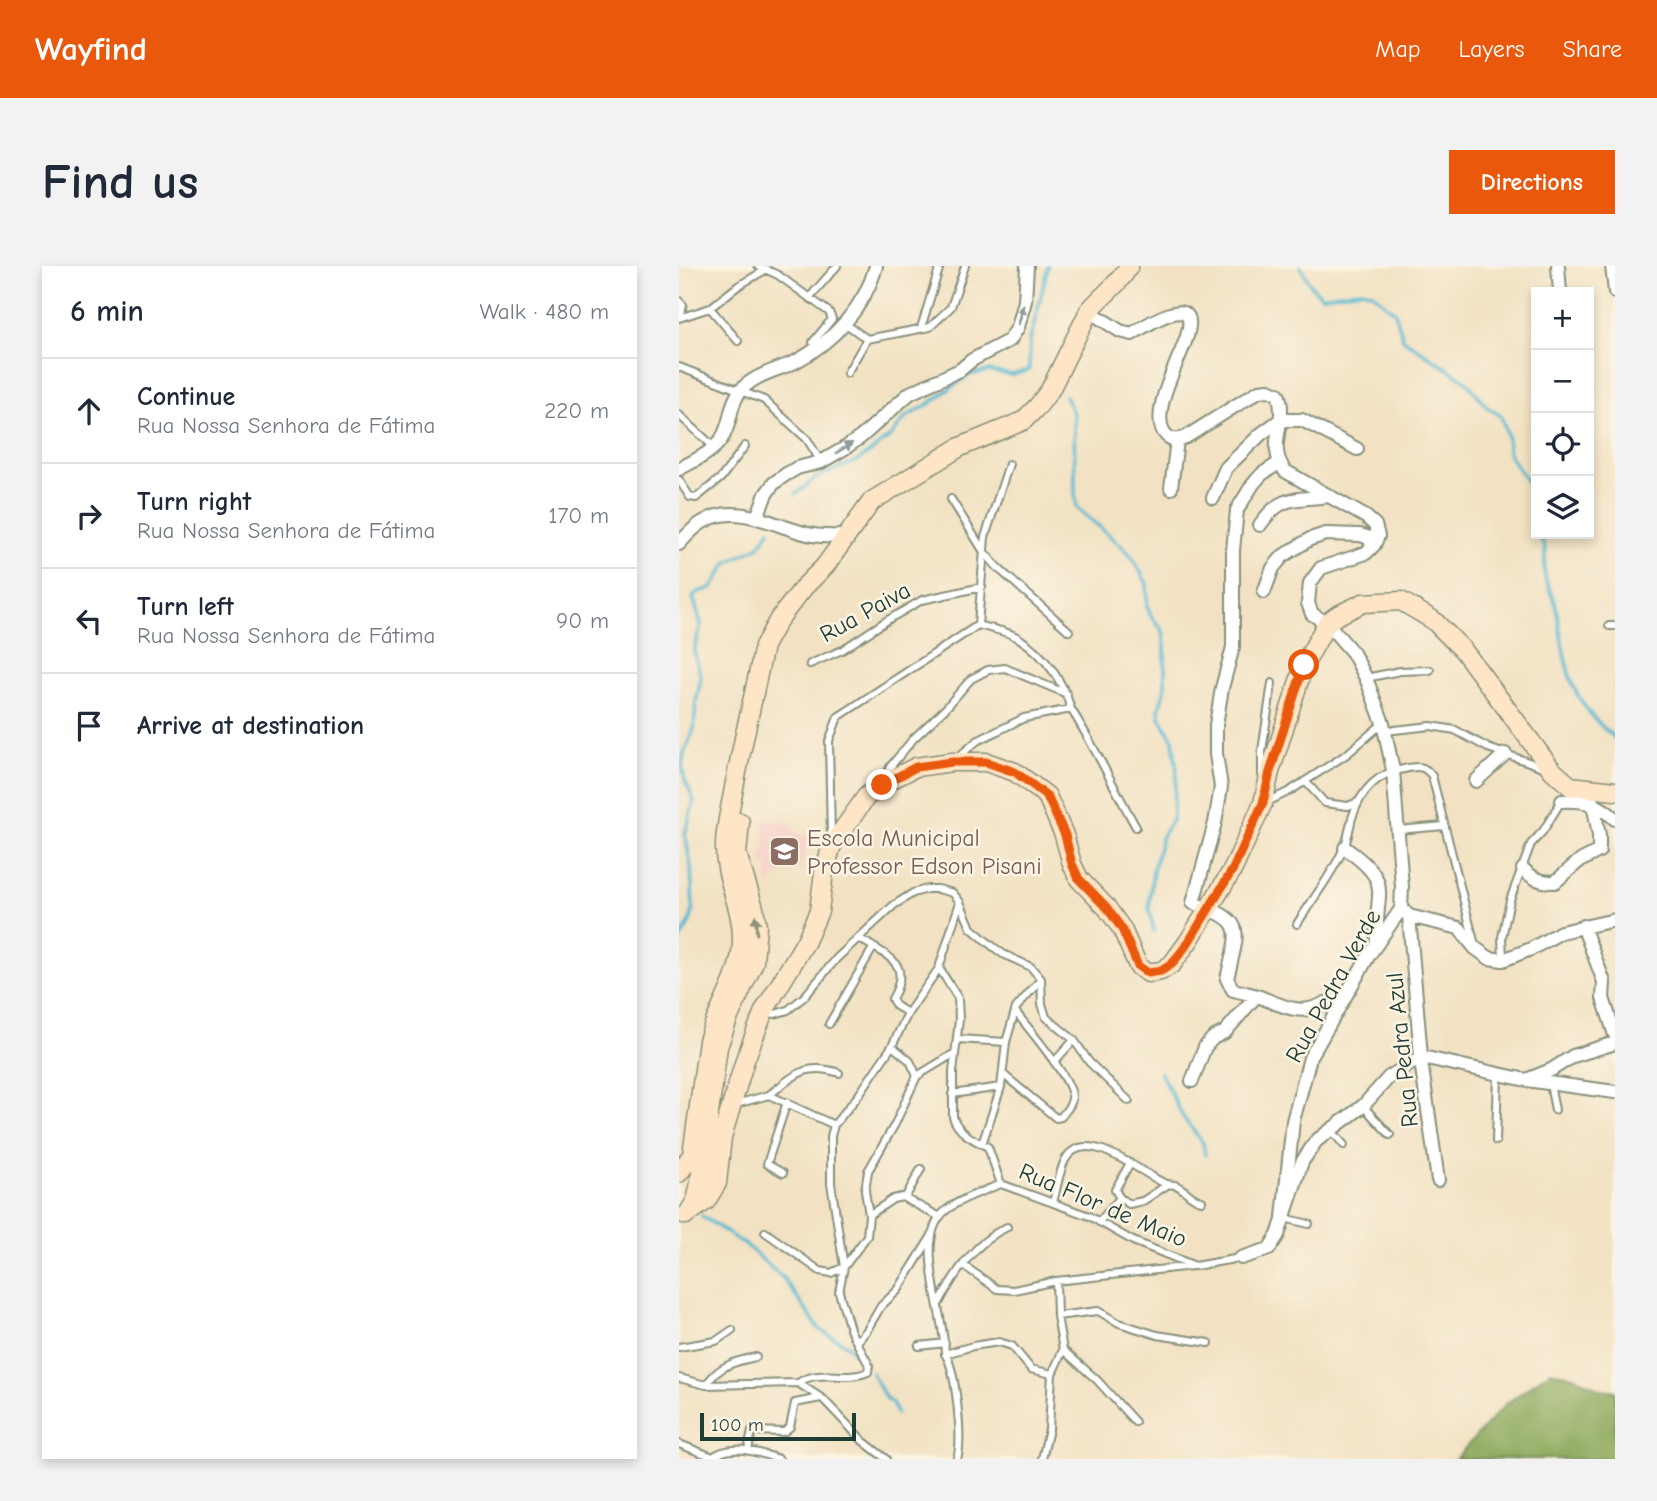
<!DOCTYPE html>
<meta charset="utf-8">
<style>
body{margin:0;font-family:"Comic Neue",sans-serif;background:#f2f2f3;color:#1f2937}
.controls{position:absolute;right:21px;top:21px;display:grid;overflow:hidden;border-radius:0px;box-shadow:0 4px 10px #0003}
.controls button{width:63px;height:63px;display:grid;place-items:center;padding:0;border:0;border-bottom:2px solid #e0e1e3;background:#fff;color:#1f2937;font:35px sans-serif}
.scale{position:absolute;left:21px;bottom:18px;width:156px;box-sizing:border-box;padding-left:7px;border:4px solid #1f3d34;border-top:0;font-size:19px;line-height:24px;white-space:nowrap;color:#1f3d34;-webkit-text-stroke:5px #fcf5e5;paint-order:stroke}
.stop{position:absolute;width:21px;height:21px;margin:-16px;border:5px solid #ea580c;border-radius:50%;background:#fff}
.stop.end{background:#ea580c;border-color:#fff;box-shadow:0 2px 7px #0008}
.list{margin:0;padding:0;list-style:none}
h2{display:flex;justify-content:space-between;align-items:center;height:91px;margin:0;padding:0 28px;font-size:30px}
h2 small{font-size:23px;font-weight:400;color:#747a83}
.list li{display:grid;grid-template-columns:46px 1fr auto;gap:21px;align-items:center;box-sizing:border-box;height:105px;padding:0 28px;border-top:2px solid #e0e1e3}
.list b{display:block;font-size:26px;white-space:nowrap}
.list p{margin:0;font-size:23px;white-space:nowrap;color:#747a83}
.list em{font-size:23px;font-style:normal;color:#747a83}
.icon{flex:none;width:38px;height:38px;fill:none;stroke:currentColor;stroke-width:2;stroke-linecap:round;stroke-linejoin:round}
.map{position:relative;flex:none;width:936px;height:1193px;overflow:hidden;border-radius:0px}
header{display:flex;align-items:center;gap:42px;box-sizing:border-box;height:98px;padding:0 35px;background:#ea580c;color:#fff}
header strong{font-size:33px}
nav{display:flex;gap:38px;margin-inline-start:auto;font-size:24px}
.intro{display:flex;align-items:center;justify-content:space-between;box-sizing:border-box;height:168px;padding:0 42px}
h1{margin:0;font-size:49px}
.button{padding:18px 32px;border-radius:0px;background:#ea580c;color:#fff;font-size:24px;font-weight:700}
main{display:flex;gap:42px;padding:0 42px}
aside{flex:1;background:#fff;border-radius:0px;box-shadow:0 4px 10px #0003}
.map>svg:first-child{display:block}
.built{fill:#f7d1c8}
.forest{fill:#8ca95c;stroke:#567348;stroke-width:2}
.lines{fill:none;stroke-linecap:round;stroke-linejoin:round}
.stream{stroke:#54b8d2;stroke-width:3.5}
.lane-casing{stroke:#88907c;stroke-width:10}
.street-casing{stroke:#88907c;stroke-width:16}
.secondary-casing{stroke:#88907c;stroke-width:21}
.lane{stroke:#fff;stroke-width:6}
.street{stroke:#fff;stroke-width:12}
.secondary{stroke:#fde5c5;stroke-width:18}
.oneway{fill:#8f9e9a}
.oneway2{fill:#8e917c}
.route{stroke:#ea580c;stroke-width:9}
.labels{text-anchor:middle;stroke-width:5;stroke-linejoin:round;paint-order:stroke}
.street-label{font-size:24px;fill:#1f3d34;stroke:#fcf5e5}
.education-label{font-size:24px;fill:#785e54;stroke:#fcf5e5;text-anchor:start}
</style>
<header>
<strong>Wayfind</strong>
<nav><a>Map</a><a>Layers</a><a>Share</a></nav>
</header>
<div class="intro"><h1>Find us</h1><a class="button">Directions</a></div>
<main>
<aside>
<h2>6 min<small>Walk · 480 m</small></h2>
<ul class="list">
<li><svg class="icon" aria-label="ahead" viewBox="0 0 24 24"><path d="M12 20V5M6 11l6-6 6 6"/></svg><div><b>Continue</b><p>Rua Nossa Senhora de Fátima</p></div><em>220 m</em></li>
<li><svg class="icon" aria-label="right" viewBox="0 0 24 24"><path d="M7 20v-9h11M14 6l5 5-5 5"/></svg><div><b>Turn right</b><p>Rua Nossa Senhora de Fátima</p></div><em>170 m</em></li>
<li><svg class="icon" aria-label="left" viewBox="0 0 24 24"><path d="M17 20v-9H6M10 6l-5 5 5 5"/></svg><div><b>Turn left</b><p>Rua Nossa Senhora de Fátima</p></div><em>90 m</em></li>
<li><svg class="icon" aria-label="arrive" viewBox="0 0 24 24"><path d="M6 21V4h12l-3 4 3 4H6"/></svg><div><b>Arrive at destination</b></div></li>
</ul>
</aside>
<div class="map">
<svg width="936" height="1193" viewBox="0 0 936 1193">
<rect width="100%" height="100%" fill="#fcf5e5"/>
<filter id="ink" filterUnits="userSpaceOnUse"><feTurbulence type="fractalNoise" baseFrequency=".0143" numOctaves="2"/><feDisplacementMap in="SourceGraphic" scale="14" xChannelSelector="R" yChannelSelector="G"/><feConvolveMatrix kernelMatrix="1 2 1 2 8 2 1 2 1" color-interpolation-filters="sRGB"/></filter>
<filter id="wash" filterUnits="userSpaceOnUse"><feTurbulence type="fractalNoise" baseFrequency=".00686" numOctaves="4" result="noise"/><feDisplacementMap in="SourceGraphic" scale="28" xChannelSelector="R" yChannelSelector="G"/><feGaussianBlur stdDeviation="1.57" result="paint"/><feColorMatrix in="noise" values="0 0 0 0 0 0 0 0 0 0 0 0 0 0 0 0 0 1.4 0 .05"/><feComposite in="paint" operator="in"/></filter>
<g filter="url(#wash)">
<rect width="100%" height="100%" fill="#f2e2c3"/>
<path class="built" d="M87,552L110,558L116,567L132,570L122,604L103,603L101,610L95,609L92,619L88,614V598L81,595L86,576L82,565Z"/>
<path class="forest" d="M871,1105L894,1110L921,1123L936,1125V1193H776L826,1139Z"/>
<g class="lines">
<path class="stream" d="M621,0L633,21L643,30L682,24L692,26L716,46L724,73L787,115L809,142L822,150L828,169L830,189L850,218L857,258
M386,130L395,149L396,227L398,242L442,279L454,292L468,318V340L472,350L484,365L486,380V422L480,443L481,451L494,474L498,506L493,554L483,570L474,604L470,642L475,665
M117,228L138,211L178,195L190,187L213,169L227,151L250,138L289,109L310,105L333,109L350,104L351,75L369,0
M860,268C862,273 865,278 866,283C867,292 864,301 866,311C868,321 875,331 877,341C888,400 886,431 936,472
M0,675L10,658L14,645L12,601L6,568L15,535L6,514L3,499L5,487L15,463L17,436L22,411L15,386L22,358L14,331L19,326L33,322L49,296L79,281L91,264
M481,806L504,851L524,877L526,889
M23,950L68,980L105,1013L141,1064L168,1079L176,1088
M193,1107L206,1131L214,1138L217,1147"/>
</g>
</g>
<g filter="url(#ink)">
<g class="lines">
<defs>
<path id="lane" d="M79,0L99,9L150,46L153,53L134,76L141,79
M130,32L158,0
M0,35L4,39L1,51
M31,42L59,75
M0,52L31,42L59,20L88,3
M164,56L188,73L251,61L272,41L286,0
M242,62L260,3
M0,101L85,134L128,173L142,196
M168,107L188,73
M0,149L35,181
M0,214L11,231L17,232L42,212L66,180
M272,233L305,286L319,302L390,365
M299,359L306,271L330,198
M930,360H936
M131,398L163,384L207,355L243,334L303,321
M687,412L721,405L751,404
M706,465L752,460L776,464L809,482L864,501
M278,492L298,475L345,452L392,443C416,481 435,522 457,561
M583,509V485L593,417
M207,510L211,501L235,472L266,443L292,413L309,404L326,402L388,428
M626,515L646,537L669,540L679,536
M588,536L611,525L668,488L703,458
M719,564L765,560
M152,570L150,475L159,451L299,359C312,363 330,365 341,373C366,389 384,415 392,443
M281,636L260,702L279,732L280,754L274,806V851C279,867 295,874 309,881L322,918
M618,658C633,634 652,610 664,584C669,574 670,563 673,552C681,527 697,507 725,503C739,500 745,499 753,510L795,675
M180,672C208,691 234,695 213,733L217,740L229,747
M824,693L823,671L831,634L852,578L864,565L883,534
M87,746L96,748L109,744L126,730L158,692L215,639L234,627L248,623H259L274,627L281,636L292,662L312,679L324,688L352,701L362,713L363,738L367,751L395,774L410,796L450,835
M150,758L194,682
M279,773L327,776
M213,780L231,795L238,810
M375,796L395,774
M325,809L377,852L382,851C386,845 393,840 393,832C395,815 348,761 336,745
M871,818L876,844
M273,828L322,821
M90,829C116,809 126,796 160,807
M57,838L90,829L155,859
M684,840L711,869
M652,864L665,879
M817,875L819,808
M303,878L322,821L327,776L337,742L362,713
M451,897L436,924L441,932L450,938L464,935L488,919
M104,907L88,898L108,836
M226,932L242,903
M374,936C378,923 380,906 386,894C406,858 461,907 485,917C489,919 492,918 496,919C506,922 511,933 523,935
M190,949L214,933L223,931L261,951
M605,952L630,958
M420,956L441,932
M86,966L141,1005L152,1007L165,1001L188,970L190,949L186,925L189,905L216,858L238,810L276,787
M284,999L318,1023L335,1024L377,1015L514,1000
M260,1037C276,1007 296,976 328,961
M378,1050L419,1045L440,1057L478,1069L530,1077
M179,1075L188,1064L202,1040L219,1024L252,971
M240,1080L266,1077
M0,1081L37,1075L53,1064
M384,1084L418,1114L456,1156
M266,1088L294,1080L320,1076L333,1080L352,1103L373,1108
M0,1112L27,1119L119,1117L144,1133L184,1175L207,1193
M119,1117C140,1102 167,1116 189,1106L190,1099L172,1066L160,1026L165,1001L152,917V870L155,859L179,830L213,780L229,747L260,702
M27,1119C39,1100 56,1095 77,1091
M0,1178L39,1193
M69,1184L73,1165L105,1166L111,1161L116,1137L142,1132
M31,1193C50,1176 78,1186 100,1193
M278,1193C284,1175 277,1103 266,1088C266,1051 235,975 264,947C279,933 303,926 322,918L410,950L454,975L516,1000L561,992
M363,1193L370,1163L373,1108L384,1084L378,1050L377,1015"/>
<path id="street" d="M879,0L881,26
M933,0L936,26
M410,45L441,65L453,68C467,59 522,23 508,70C502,92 468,149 487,169C493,175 499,174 507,171L580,125L590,124L599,128C610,156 586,178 606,205L687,251L696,259L699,270L695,279L687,287L642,302L631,317L629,337L633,348L648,357L674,387L687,412L704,457L714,504L723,621L722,643L690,689L631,792L614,855L604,951
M600,197L583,208L574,218L558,244L554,284V381L543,422L537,459V488L542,521L536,557L514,637C569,655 559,663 548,713L554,724C563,726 573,728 581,731C604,740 623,751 646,737
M0,203C14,195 34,187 43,172C53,157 50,137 63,123C77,108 99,104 116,96C154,76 186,41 197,0
M492,222L498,174
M534,232L547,202L582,168L601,154H623L678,183
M78,251L87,228L95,217L106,209L118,202L142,196L166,182L182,171L231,127L281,104L293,94L331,74L339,61L346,35L348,0
M581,259C603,227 616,235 650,230
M0,278C7,270 15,261 24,256C59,234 99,263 134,269C145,271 156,270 167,270
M585,326L594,302L604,290L631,273L647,268L681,269L688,271L695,279
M797,515L826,488
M883,535C904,534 920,537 936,553
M666,582C718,619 694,624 698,678
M844,603C854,613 862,616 876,616L899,596L920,585V569L914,537
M725,645L730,650L780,662L796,682L810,692L824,694L852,683L882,666L936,654
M730,650L743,802L759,914
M904,660L925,716L924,732L936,769
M847,814L872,804L894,790L936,777
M513,815L526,781L534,772L546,766L577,730
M562,992L590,983L599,969L623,896L637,875L684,840L710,811L743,791L847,814L936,826"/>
<path id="secondary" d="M0,907L13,889L29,775C39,741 63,711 63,674C64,641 45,613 46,580C46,562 51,544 54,527C63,478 75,429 85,380L100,353L125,321L146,300L193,235L281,181L344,155L359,140L371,124L410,45C423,29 440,19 450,0
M11,944L17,935L20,922L39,781L49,753L75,696L78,659L75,642L58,588L61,556
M7,949L27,935L38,917L43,871L66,794L85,745L127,675L140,645L145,606L153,579L187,531L203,518L237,501L273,496H307L336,506L368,530L385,569L393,598L400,613L428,642L443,663L459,700L469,707L482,705L493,698L509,676L554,603L584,537L591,506L625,399L648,357L657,350L684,337L722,335L754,354L784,384L873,504L891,520L936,525"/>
</defs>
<use href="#lane" class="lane-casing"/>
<use href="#street" class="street-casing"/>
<use href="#secondary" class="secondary-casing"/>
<use href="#lane" class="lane"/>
<use href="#street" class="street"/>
<use href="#secondary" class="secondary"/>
</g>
<defs><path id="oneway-solid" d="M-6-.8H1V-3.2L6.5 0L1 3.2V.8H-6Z" transform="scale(1.75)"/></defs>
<g class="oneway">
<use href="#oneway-solid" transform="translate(342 49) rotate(-75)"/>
<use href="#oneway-solid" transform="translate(165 182) rotate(-32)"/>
</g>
<use class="oneway2" href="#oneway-solid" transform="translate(77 659) rotate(-95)"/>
</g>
<g class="lines" filter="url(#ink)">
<path class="route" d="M203,519L237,501L273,496H307L336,506L368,530L386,569L393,598L400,613L428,642L443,663L459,700L469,707L482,705L493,698L509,677L554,603L584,537L591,506L625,399"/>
</g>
<defs>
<symbol id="school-square" viewBox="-11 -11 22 22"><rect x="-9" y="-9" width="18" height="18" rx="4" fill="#8d6e63" stroke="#fcf5e5"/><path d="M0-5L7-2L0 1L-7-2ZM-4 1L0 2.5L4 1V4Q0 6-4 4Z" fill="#fff"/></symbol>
</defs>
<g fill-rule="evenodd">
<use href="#school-square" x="88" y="568" width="35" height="35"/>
</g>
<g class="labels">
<g class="street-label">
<text transform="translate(186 346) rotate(-29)" y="8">Rua Paiva</text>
<text transform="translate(654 720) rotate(-61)" y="8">Rua Pedra Verde</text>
<text transform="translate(723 784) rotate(-96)" y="8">Rua Pedra Azul</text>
<text transform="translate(424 939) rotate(23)" y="8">Rua Flor de Maio</text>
</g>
<g class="education-label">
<text x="128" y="580">Escola Municipal<tspan x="128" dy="28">Professor Edson Pisani</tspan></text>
</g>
</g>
</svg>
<div class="controls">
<button>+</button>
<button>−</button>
<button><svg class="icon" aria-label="locate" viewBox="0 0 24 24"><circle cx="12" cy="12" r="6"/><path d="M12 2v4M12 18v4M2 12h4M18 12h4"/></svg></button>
<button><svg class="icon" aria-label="layers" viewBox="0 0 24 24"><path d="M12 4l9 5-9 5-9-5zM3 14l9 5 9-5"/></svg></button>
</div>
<div class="scale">100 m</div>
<div class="stop" style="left:625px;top:399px"></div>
<div class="stop end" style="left:203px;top:519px"></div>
</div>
</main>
